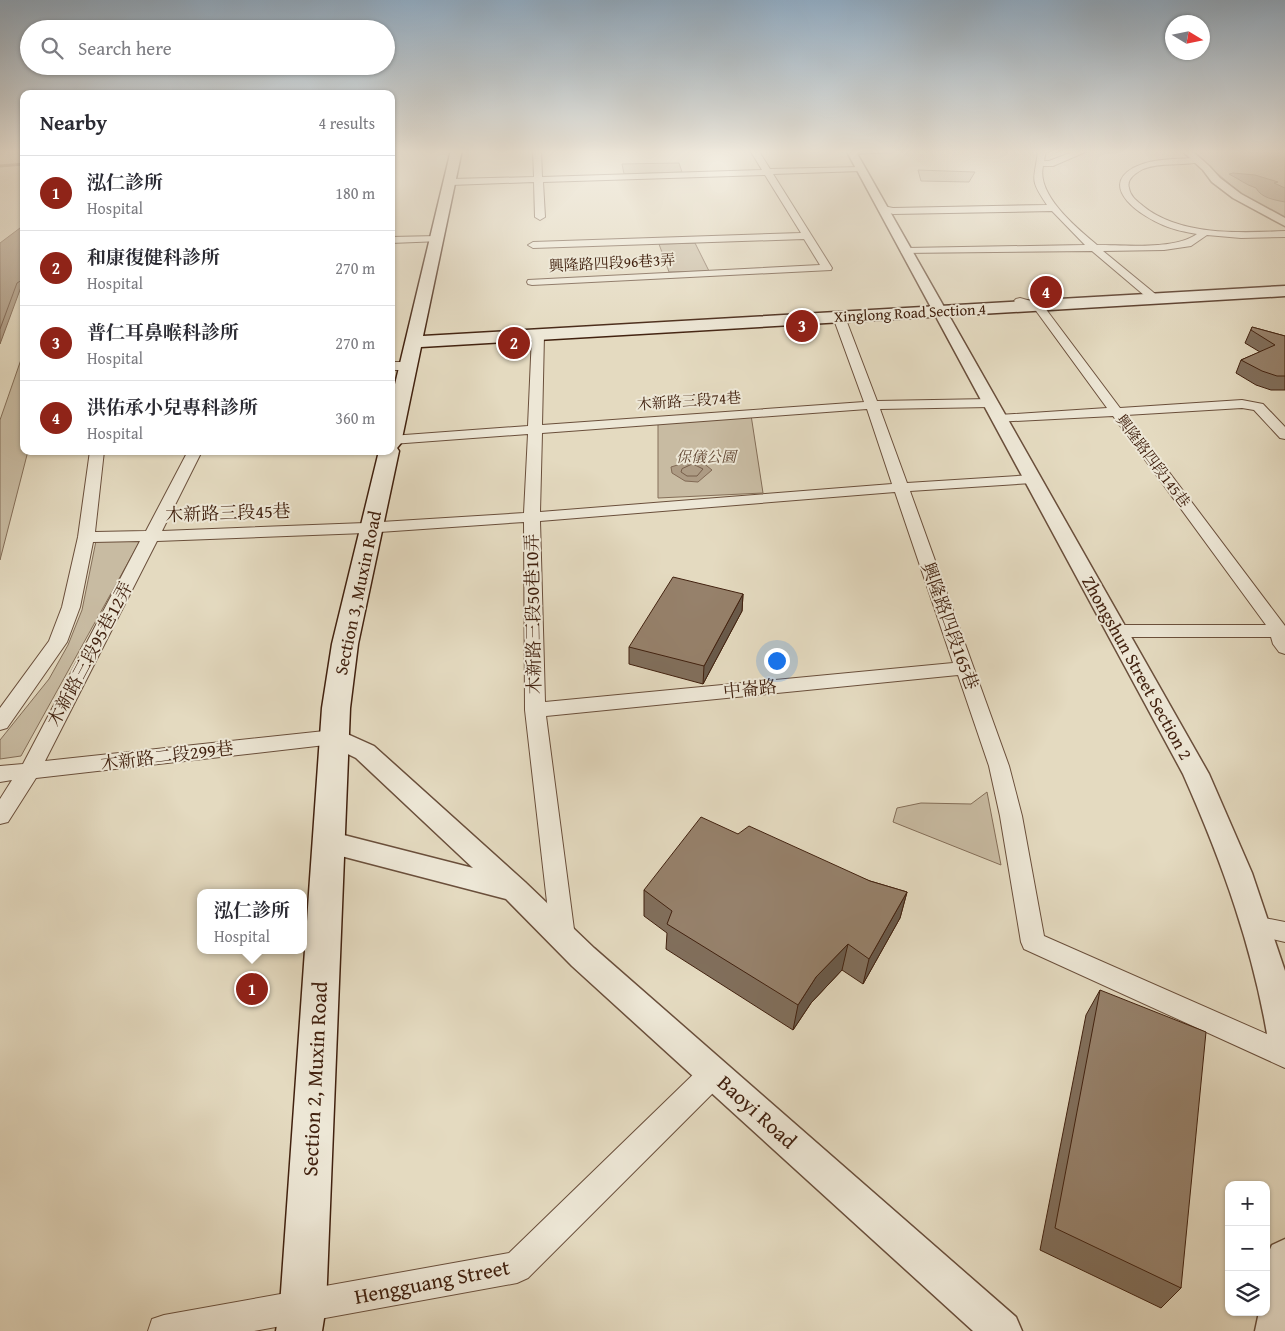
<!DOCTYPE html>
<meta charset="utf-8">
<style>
body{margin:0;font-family:"Gentium Book Plus","Noto Serif TC",serif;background:#f2f2f3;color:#2b2b33}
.controls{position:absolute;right:15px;bottom:15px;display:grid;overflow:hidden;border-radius:10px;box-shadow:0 1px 4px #0004}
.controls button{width:45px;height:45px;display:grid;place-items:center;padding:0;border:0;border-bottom:1px solid #e1e1e2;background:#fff;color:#2b2b33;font:25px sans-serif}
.compass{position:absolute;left:1165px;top:15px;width:45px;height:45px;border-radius:50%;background:#fff;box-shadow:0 1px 4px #0004;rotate:100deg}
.you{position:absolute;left:776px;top:660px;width:18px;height:18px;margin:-12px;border:4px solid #fff;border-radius:50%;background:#1a73e8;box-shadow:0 0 0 8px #1a73e833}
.badge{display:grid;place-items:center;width:32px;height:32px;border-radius:50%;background:#8f2418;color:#fff;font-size:16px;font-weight:700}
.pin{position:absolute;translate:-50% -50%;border:2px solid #fff;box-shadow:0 1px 5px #0006}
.popup{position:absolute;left:197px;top:889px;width:110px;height:65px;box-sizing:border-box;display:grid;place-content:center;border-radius:10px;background:#fff;filter:drop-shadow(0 1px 4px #0005);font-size:16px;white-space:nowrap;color:#7c7c81}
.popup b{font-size:19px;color:#2b2b33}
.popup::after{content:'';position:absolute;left:50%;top:100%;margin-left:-10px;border:10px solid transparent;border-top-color:#fff}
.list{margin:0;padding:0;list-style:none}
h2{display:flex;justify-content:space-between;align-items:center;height:65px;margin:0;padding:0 20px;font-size:21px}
h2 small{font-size:16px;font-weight:400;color:#7c7c81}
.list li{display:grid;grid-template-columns:32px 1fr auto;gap:15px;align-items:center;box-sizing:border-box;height:75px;padding:0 20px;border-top:1px solid #e1e1e2}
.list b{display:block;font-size:19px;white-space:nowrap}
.list p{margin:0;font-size:16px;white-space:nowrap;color:#7c7c81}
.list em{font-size:16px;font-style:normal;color:#7c7c81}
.icon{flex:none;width:28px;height:28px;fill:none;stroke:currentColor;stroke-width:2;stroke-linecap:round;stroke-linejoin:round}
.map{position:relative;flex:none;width:1285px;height:1331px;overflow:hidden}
.search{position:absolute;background:#fff;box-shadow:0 1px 4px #0004;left:20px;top:20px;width:375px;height:55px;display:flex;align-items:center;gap:12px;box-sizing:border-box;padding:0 18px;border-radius:28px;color:#7c7c81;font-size:19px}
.panel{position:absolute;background:#fff;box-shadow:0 1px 4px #0004;left:20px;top:90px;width:375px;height:365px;border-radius:10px}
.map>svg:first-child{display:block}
.green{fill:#c8bba2;stroke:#846e58}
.water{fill:#ad9b84;stroke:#826a55}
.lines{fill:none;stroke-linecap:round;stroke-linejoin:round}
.shore{stroke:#775e4a;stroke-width:1}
.stream{stroke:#826a55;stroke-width:3}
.minor-casing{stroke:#6a4f3b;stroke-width:2}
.tertiary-casing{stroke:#6a4f3b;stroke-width:3}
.secondary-casing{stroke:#41210f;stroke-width:3}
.minor{fill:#ede7d6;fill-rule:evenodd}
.tertiary{fill:#ede7d6;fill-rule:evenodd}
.secondary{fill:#ede7d6;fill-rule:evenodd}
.wall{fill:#816f5c;stroke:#41210f}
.shaded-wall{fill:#695a4b;stroke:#41210f}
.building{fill:#96816b;stroke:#41210f}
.labels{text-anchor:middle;stroke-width:4;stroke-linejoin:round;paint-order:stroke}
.far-street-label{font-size:15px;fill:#41210f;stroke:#ede7d6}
.far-park-label{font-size:15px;font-style:italic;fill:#634834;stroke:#ede7d6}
.street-label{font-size:18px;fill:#41210f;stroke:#ede7d6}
.near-street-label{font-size:21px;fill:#41210f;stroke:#ede7d6}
</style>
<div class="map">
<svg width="1285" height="1331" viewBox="0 0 1285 1331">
<rect width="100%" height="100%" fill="#e4dac0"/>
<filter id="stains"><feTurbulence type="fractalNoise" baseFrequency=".004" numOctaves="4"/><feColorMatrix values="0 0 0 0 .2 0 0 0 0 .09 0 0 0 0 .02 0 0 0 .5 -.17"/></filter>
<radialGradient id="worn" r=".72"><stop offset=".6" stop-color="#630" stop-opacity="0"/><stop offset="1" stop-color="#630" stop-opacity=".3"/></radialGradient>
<path class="green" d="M1190,150H1285V220L1237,193L1238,191Z
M679,163L682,172L624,174L622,164Z
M918,170L975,172L969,182L921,181Z
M695,243L709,271L669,272L659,244Z
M24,351V451H28L0,560V420Z
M751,415L763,493L658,498V423Z
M96,541H140L21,756L0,759V740L49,679L68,645L82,610Z
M987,792L1001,865L893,822L897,808L921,803L971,804Z"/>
<path class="water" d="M1233,173L1255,175L1278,182L1274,183L1285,188V202C1275,200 1261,198 1256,188C1246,185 1239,179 1229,174Z
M24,225V279L0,344V243Z
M691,458L702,462L712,470L698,482L685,481L672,473L671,467L684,463Z"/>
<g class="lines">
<path class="shore" d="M0,329L17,283L24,279
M693,464L703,469L697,476H687L681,472L682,469Z"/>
<path class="stream" d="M0,166L24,164"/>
<defs>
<path id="minor" d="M533,150H541L542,177L762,170L750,150H758L770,169L861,167L865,169L861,171L773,174L832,268L831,270L532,285L528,284L527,282L528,280L820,265L804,239L533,248L528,245L533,242L801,233L765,175L543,182L545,217L540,220L535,217L534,182L451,185L447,182L451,179L534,177Z
M848,150H900L896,152L851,154H848Z
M1038,150H1046L1044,161H1049L1078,150H1090L1053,166H1043C1036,195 1077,228 1097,245C1125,245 1175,250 1197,234C1186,232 1174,230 1163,225C1143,217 1098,188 1133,168C1152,158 1176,159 1197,158L1201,160L1200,162C1181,166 1161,162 1143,169C1136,173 1126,179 1129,188C1130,196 1137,201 1143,206C1180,236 1240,233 1285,231V237L1241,238L1207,235L1191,246L1164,250L1103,251L1159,297L1160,299L1159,301H1151L1092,251L902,253L901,251L906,248L1085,245L1052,211L893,214L878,209L883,206L893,208L1047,205C1028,177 1035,181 1038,150Z
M438,236L441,237V241L391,243V237Z
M1020,298L1042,304L1120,408L1242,400L1263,404L1285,427V439L1280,438L1254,410L1242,408L1126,415L1285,626V654L1279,652L1273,644L1271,637H1116L1110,635L1107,631L1110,627L1116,625H1266L1113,416L994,422L992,419L994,416L999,415L1107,408L1034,308L1016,303L1014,301L1016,299Z
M839,314L845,317L877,401L990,399L997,403L990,407L880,409L907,483L1032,475L1037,476L1039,479L1037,482L1032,483L910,491L1009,766L1022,816L1044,936L1285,1042V1068L1024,949L1021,942L1000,816L989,766L958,675L546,716L575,937L572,944L563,947L554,944L551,937L525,710L524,522L365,533L157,541L45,761L334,730L341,732L344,737L341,742L334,744L36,778L8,822L0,824V799L12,780L0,782V766L23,764L140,541L93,542L80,607L67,642L7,728L0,730V708L49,641L62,607L78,537L90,451H104L95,532L146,531L188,451H202L162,531L365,523L524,513L528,434L392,444L391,436L528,426L532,335L538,331L544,335L542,425L864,402L833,317ZM867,409L892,484L540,512L542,433ZM895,492L953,663L545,702L540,521Z
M391,362H409L415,366L409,370H391Z
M1259,917L1285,922V942L1250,934L1247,927L1250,920Z
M714,1060L724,1064L728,1073L724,1082L528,1278L517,1283L254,1331H148L152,1319L164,1315L509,1253L704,1064Z"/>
<path id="tertiary" d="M846,150H855L1209,774L1252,873L1285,971V1061L1274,1057L1269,1046C1254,950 1222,862 1183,774Z
M1181,150H1191L1209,166L1220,178L1241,194L1285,218V226L1233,198L1212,182L1203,170Z
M334,728L374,746L525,882L594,948L1016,1317L1022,1331H973L572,966L506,899L318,850L315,842L318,834L328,831L473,868L356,758L325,743L322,737L325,731Z
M1285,1239V1331H1255L1259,1312H1266V1258L1272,1245Z"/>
<path id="secondary" d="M451,150H462L423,336L1285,286V296L421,347L401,443L397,448L399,451L358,644L350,708L326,1306L322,1331H276L280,1306L322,708L332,644L379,451H391V401Z"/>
</defs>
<use href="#minor" class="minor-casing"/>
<use href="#tertiary" class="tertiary-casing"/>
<use href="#secondary" class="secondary-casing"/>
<use href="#minor" class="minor"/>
<use href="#tertiary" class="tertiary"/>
<use href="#secondary" class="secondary"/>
</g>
<path class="wall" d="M1252,327L1285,336V390H1271L1256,385L1236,373L1241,360L1260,352L1245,343Z
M743,594L742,611L703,684L629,664V647Z
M738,834L870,881L907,892L900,918L863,984L842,970L811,1003L793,1030L666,949L667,933L644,916V890Z
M1100,990L1181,1288L1161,1308L1040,1250L1086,1015Z"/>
<path class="shaded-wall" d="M743,594L742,611L703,684L704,666Z
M907,892L900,918L863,984L869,959Z
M848,944L842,970L811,1003L793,1030L798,1005L816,977Z"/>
<path class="building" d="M1252,327L1285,336V376H1277L1262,371L1241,360L1275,345L1251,330Z
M673,577L743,594L704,666L629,647Z
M701,817L738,834L749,826L870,881L907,892L869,959L848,944L816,977L798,1005L667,924L672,911L644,890Z
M1100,990L1206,1032L1181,1288L1055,1228Z"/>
<linearGradient id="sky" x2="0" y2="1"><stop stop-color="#90aac0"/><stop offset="0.45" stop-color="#f3eee3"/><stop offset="1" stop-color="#f3eee3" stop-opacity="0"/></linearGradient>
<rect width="1285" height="337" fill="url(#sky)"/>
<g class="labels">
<g class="far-street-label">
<text transform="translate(612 263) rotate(-3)" y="5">興隆路四段96巷3弄</text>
<text transform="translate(910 313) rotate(-3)" y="5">Xinglong Road Section 4</text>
<text transform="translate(689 401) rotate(-4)" y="5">木新路三段74巷</text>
<text transform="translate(1153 461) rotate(53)" y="5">興隆路四段145巷</text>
</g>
<g class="far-park-label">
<text x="706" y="462">保儀公園</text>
</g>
<g class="street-label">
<text transform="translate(228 513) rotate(-2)" y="6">木新路三段45巷</text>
<text transform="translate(358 593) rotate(-78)" y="6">Section 3, Muxin Road</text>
<text transform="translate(533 614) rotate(-91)" y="6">木新路三段50巷10弄</text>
<text transform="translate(950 626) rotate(70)" y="6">興隆路四段165巷</text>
<text transform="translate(90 654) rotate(-62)" y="6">木新路三段95巷12弄</text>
<text transform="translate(1137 668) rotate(61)" y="6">Zhongshun Street Section 2</text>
<text transform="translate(750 689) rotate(-6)" y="6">中崙路</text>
<text transform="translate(167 756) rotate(-7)" y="6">木新路二段299巷</text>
</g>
<g class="near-street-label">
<text transform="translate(315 1079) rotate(-87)" y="7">Section 2, Muxin Road</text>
<text transform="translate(757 1112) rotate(42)" y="7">Baoyi Road</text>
<text transform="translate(432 1282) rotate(-11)" y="7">Hengguang Street</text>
</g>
</g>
<rect width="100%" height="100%" filter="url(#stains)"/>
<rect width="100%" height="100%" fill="url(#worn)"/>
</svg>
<div class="controls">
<button>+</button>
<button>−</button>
<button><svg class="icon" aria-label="layers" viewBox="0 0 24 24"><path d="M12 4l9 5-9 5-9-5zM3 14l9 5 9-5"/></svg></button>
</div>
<svg class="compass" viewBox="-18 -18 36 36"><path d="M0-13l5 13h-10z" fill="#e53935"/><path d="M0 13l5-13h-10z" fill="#7c7c81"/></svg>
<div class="you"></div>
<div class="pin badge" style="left:252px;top:989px">1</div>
<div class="popup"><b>泓仁診所</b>Hospital</div>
<div class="pin badge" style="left:514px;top:343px">2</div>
<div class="pin badge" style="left:802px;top:326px">3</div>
<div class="pin badge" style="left:1046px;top:292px">4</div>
<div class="search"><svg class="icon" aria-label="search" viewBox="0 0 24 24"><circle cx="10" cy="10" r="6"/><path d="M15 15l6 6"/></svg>Search here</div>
<section class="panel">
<h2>Nearby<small>4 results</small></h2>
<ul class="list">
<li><span class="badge">1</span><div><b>泓仁診所</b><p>Hospital</p></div><em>180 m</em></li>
<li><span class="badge">2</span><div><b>和康復健科診所</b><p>Hospital</p></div><em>270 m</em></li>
<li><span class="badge">3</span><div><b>普仁耳鼻喉科診所</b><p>Hospital</p></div><em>270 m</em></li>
<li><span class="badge">4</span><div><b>洪佑承小兒專科診所</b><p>Hospital</p></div><em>360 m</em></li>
</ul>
</section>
</div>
